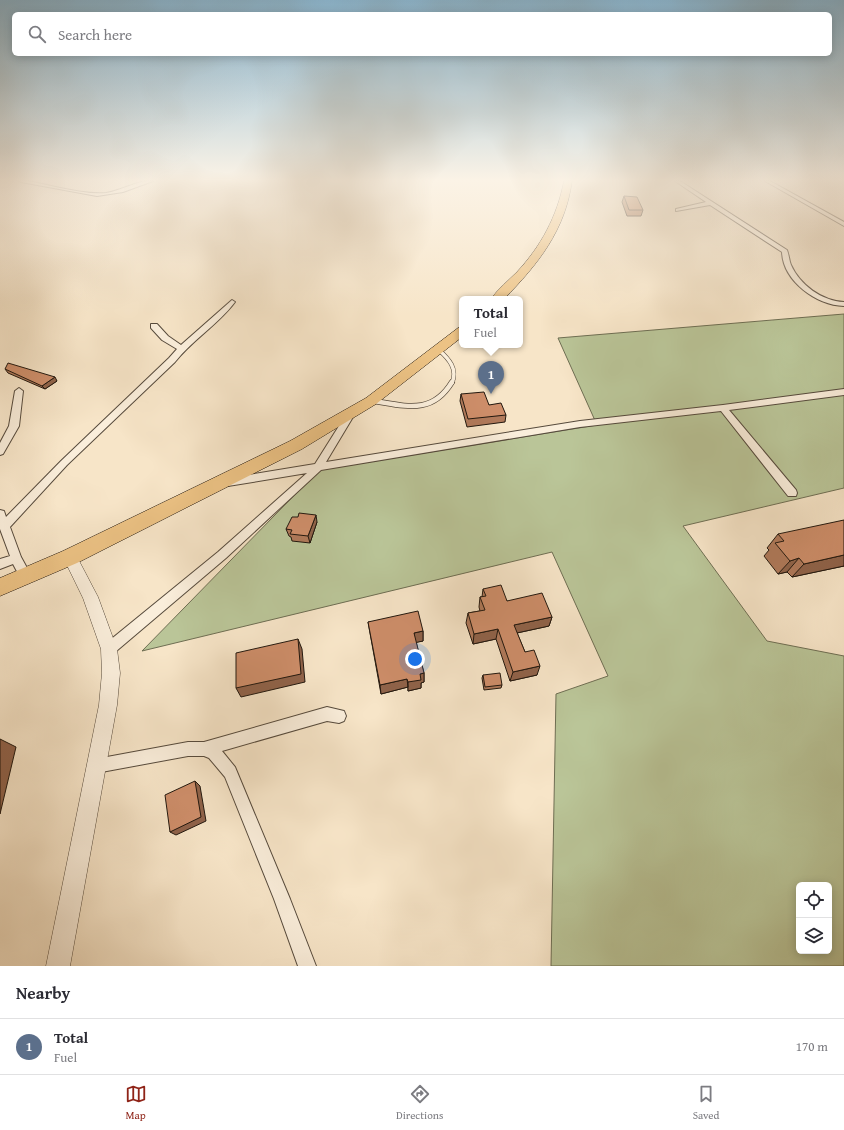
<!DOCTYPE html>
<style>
body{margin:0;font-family:"Gentium Book Plus",serif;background:#f7f7f7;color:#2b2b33}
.controls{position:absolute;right:12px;bottom:12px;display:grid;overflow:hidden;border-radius:6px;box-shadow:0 2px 10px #0003}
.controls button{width:36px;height:36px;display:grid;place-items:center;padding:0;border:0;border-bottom:1px solid #e1e1e2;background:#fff;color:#2b2b33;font:20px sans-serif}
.you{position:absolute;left:415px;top:659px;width:14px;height:14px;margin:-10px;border:3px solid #fff;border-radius:50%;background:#1a73e8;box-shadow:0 0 0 6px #1a73e833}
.badge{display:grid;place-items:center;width:26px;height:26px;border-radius:50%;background:#8f2418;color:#fff;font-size:13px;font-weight:700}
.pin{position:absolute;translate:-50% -33px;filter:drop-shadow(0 1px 2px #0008)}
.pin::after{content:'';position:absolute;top:21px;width:14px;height:12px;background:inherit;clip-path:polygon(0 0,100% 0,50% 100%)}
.popup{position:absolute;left:459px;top:296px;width:64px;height:52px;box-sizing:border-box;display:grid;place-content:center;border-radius:6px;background:#fff;filter:drop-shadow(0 1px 3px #0005);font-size:13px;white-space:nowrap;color:#7c7c81}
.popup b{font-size:15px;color:#2b2b33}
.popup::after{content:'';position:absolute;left:50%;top:100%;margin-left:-8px;border:8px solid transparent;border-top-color:#fff}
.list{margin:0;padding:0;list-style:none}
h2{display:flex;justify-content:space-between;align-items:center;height:52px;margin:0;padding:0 16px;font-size:17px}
h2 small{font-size:13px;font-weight:400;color:#7c7c81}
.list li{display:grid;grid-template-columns:26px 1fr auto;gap:12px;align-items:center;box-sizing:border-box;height:56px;padding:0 16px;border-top:1px solid #e1e1e2}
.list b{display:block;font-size:15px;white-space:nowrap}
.list p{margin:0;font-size:13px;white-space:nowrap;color:#7c7c81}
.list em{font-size:13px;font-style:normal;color:#7c7c81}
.icon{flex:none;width:22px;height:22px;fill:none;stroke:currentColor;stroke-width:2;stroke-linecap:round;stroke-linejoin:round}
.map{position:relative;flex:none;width:844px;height:966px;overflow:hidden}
.search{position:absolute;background:#fff;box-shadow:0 2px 10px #0003;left:12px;right:12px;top:12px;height:44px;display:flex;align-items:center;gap:10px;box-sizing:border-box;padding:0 14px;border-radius:6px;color:#7c7c81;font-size:15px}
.sheet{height:108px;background:#fff}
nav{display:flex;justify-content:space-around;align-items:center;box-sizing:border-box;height:56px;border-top:1px solid #e1e1e2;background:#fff;font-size:11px;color:#7c7c81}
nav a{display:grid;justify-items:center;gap:2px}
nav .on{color:#8f2418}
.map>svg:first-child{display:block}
.green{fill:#bac598;stroke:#6e6e53;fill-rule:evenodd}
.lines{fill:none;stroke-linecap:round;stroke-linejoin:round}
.service-far1-casing{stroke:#564a3c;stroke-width:4.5}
.service-casing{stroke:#564a3c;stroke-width:6}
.minor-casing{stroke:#564a3c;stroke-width:2}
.tertiary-casing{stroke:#564a3c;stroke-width:1}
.trunk-casing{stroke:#21170e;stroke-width:1}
.service-far1{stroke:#faeedb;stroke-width:3.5}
.service{stroke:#faeedb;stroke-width:4.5}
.minor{fill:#faeedb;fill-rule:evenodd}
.tertiary{fill:#faeedb;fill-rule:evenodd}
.trunk{fill:#ecc284;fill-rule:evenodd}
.wall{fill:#b17a5b;stroke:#21170e}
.shaded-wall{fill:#90634a;stroke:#21170e}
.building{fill:#ce8e6a;stroke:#21170e}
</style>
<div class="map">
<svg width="844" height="966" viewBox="0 0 844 966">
<rect width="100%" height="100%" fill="#f7e5c8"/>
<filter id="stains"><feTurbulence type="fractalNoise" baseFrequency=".005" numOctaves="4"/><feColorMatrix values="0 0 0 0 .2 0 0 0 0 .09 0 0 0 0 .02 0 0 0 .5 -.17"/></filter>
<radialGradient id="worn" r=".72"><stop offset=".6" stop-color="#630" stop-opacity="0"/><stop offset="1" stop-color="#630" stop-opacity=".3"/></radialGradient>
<path class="green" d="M844,314V488L683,526L767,641L844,656V966H551L556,694L608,676L552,552L142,651L319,470L597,425L558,338ZM799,885H829V951H799Z"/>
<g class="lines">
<defs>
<path id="service-far1" d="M439,350C449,359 458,369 452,383"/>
<path id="service" d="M374,401C406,406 432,415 452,382"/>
<path id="minor" d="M19,181H27C51,185 82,195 106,193C121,191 140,179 153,181L123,192L97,196L21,182Z
M675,181H680L787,250C789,255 789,260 791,265C800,285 822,301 844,302V306C816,305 783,281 782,252L710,205L676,211V209L706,202Z
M765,181H770L844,222V226Z
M232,300L235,302C218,325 193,339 175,362L67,465L10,527L21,557L32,577L30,581L26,582L22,581L13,564L0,569V559L10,556L0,529V510L4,511L6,517L61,461L169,358L177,349L162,340L151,328V324H157L168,336L181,345Z
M19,388L23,391L19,426L3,454L0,455V443L9,426L15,391Z
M844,389V395L729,410L796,490L797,493L796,496H788L721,411L580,427L321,470L226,558L114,653L109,655L104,653L103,649L104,645L218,552L307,473L228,486L224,485L223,482L224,479L315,464L349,410H355L356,412L326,462L580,421L723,405Z
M327,707L344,711L346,716L344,721L339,723L327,721L222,751L235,767L290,899L316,966H298L274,899L225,777L209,758L204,756H188L96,773L91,771L89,766L91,761L96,759L188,742H204Z"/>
<path id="tertiary" d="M70,551L75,553L98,597L117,649L120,673L117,705L70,966H46L99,705L102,673L101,649L83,598L63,557L65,553Z"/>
<path id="trunk" d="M564,181H572C565,231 538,264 504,299H491C498,289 508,281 517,272C541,246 557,217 564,181Z
M462,327V337L376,404L302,449L77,563L0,596V578L63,551L290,441L366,398L458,328Z"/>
</defs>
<use href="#service-far1" class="service-far1-casing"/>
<use href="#service" class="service-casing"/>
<use href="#minor" class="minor-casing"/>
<use href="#tertiary" class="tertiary-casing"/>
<use href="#trunk" class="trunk-casing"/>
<use href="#service-far1" class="service-far1"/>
<use href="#service" class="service"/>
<use href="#minor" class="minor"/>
<use href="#tertiary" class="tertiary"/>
<use href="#trunk" class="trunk"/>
</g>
<path class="wall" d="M624,196L643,210L641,216H627L622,202Z
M5,369L57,381L45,389L8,373Z
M461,394L489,405L506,415L505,422L467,427L460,401Z
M317,522L310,543L292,541L291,537L289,536L286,529Z
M778,534L844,566L792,577L787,572L778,574L764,556L769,550L767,548Z
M483,589L507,601L552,617L549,626L517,633L525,652L537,675L510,681L496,639L473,644L466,623L468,613L480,611L479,607L480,597H482Z
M368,622L423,631V641L416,642L424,673V682L421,683V688L408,691V687L381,694Z
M483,675L502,685L501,688L484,690L482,678Z"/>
<path class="shaded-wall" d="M55,377L57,381L45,389L42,386Z
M316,515L317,522L310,543L308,536Z
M844,555V566L792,577L804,564Z
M799,558L787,572L778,574L790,561Z
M552,617L549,626L512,634L514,625Z
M498,629L496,639L473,644L474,634Z
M423,631V641L414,643V633Z
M298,639L302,649L305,682L241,697L236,688Z
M540,666L537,675L510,681L513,672Z
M424,673V682L421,683V688L408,691V682L420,674Z
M407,679L408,687L381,694L380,685Z
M0,739L16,747L0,814Z
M195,781L200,786L206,821L176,835L170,832Z"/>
<path class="building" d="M624,196L637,197L643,210H629Z
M8,363L55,377L42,386L5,369Z
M484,392L489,405L501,403L506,415L468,419L461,394Z
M299,513L316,515L308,536L290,534L292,530L286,529L292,517H298Z
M844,520V555L804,564L799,558L790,561L775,543L784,541L778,534Z
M501,585L507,601L542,593L552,617L514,625L525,652L534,650L540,666L513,672L498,629L474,634L468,613L485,610L480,597L486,596L483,589Z
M418,611L423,631L414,633L424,673L420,674L421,680L408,682L407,679L380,685L368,622Z
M298,639L301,674L236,688V653Z
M500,673L502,685L485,687L483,675Z
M195,781L201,817L170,832L165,795Z"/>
<linearGradient id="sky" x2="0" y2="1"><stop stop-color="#8ab8d4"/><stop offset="0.57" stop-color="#fbf3e6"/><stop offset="1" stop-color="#fbf3e6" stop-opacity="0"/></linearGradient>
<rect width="844" height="316" fill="url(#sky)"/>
<rect width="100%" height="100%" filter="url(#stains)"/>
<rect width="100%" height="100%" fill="url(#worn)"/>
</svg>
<div class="controls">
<button><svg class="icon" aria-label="locate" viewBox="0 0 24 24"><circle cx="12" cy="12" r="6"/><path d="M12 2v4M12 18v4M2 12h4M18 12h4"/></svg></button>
<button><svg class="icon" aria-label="layers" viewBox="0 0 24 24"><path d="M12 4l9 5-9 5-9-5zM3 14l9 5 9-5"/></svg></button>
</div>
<div class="you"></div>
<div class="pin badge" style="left:491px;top:394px;background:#5c6f8a">1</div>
<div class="popup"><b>Total</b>Fuel</div>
<div class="search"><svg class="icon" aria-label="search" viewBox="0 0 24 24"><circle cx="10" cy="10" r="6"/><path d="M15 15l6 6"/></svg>Search here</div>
</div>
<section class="sheet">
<h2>Nearby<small></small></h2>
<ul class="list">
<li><span class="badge" style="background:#5c6f8a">1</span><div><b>Total</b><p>Fuel</p></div><em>170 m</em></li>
</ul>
</section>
<nav>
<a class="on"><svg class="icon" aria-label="map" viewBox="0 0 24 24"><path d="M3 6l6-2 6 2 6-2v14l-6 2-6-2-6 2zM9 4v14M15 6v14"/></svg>Map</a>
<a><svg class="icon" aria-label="directions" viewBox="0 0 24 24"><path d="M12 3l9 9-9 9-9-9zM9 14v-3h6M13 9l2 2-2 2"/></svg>Directions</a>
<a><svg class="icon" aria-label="saved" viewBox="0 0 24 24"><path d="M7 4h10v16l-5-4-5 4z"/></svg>Saved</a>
</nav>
